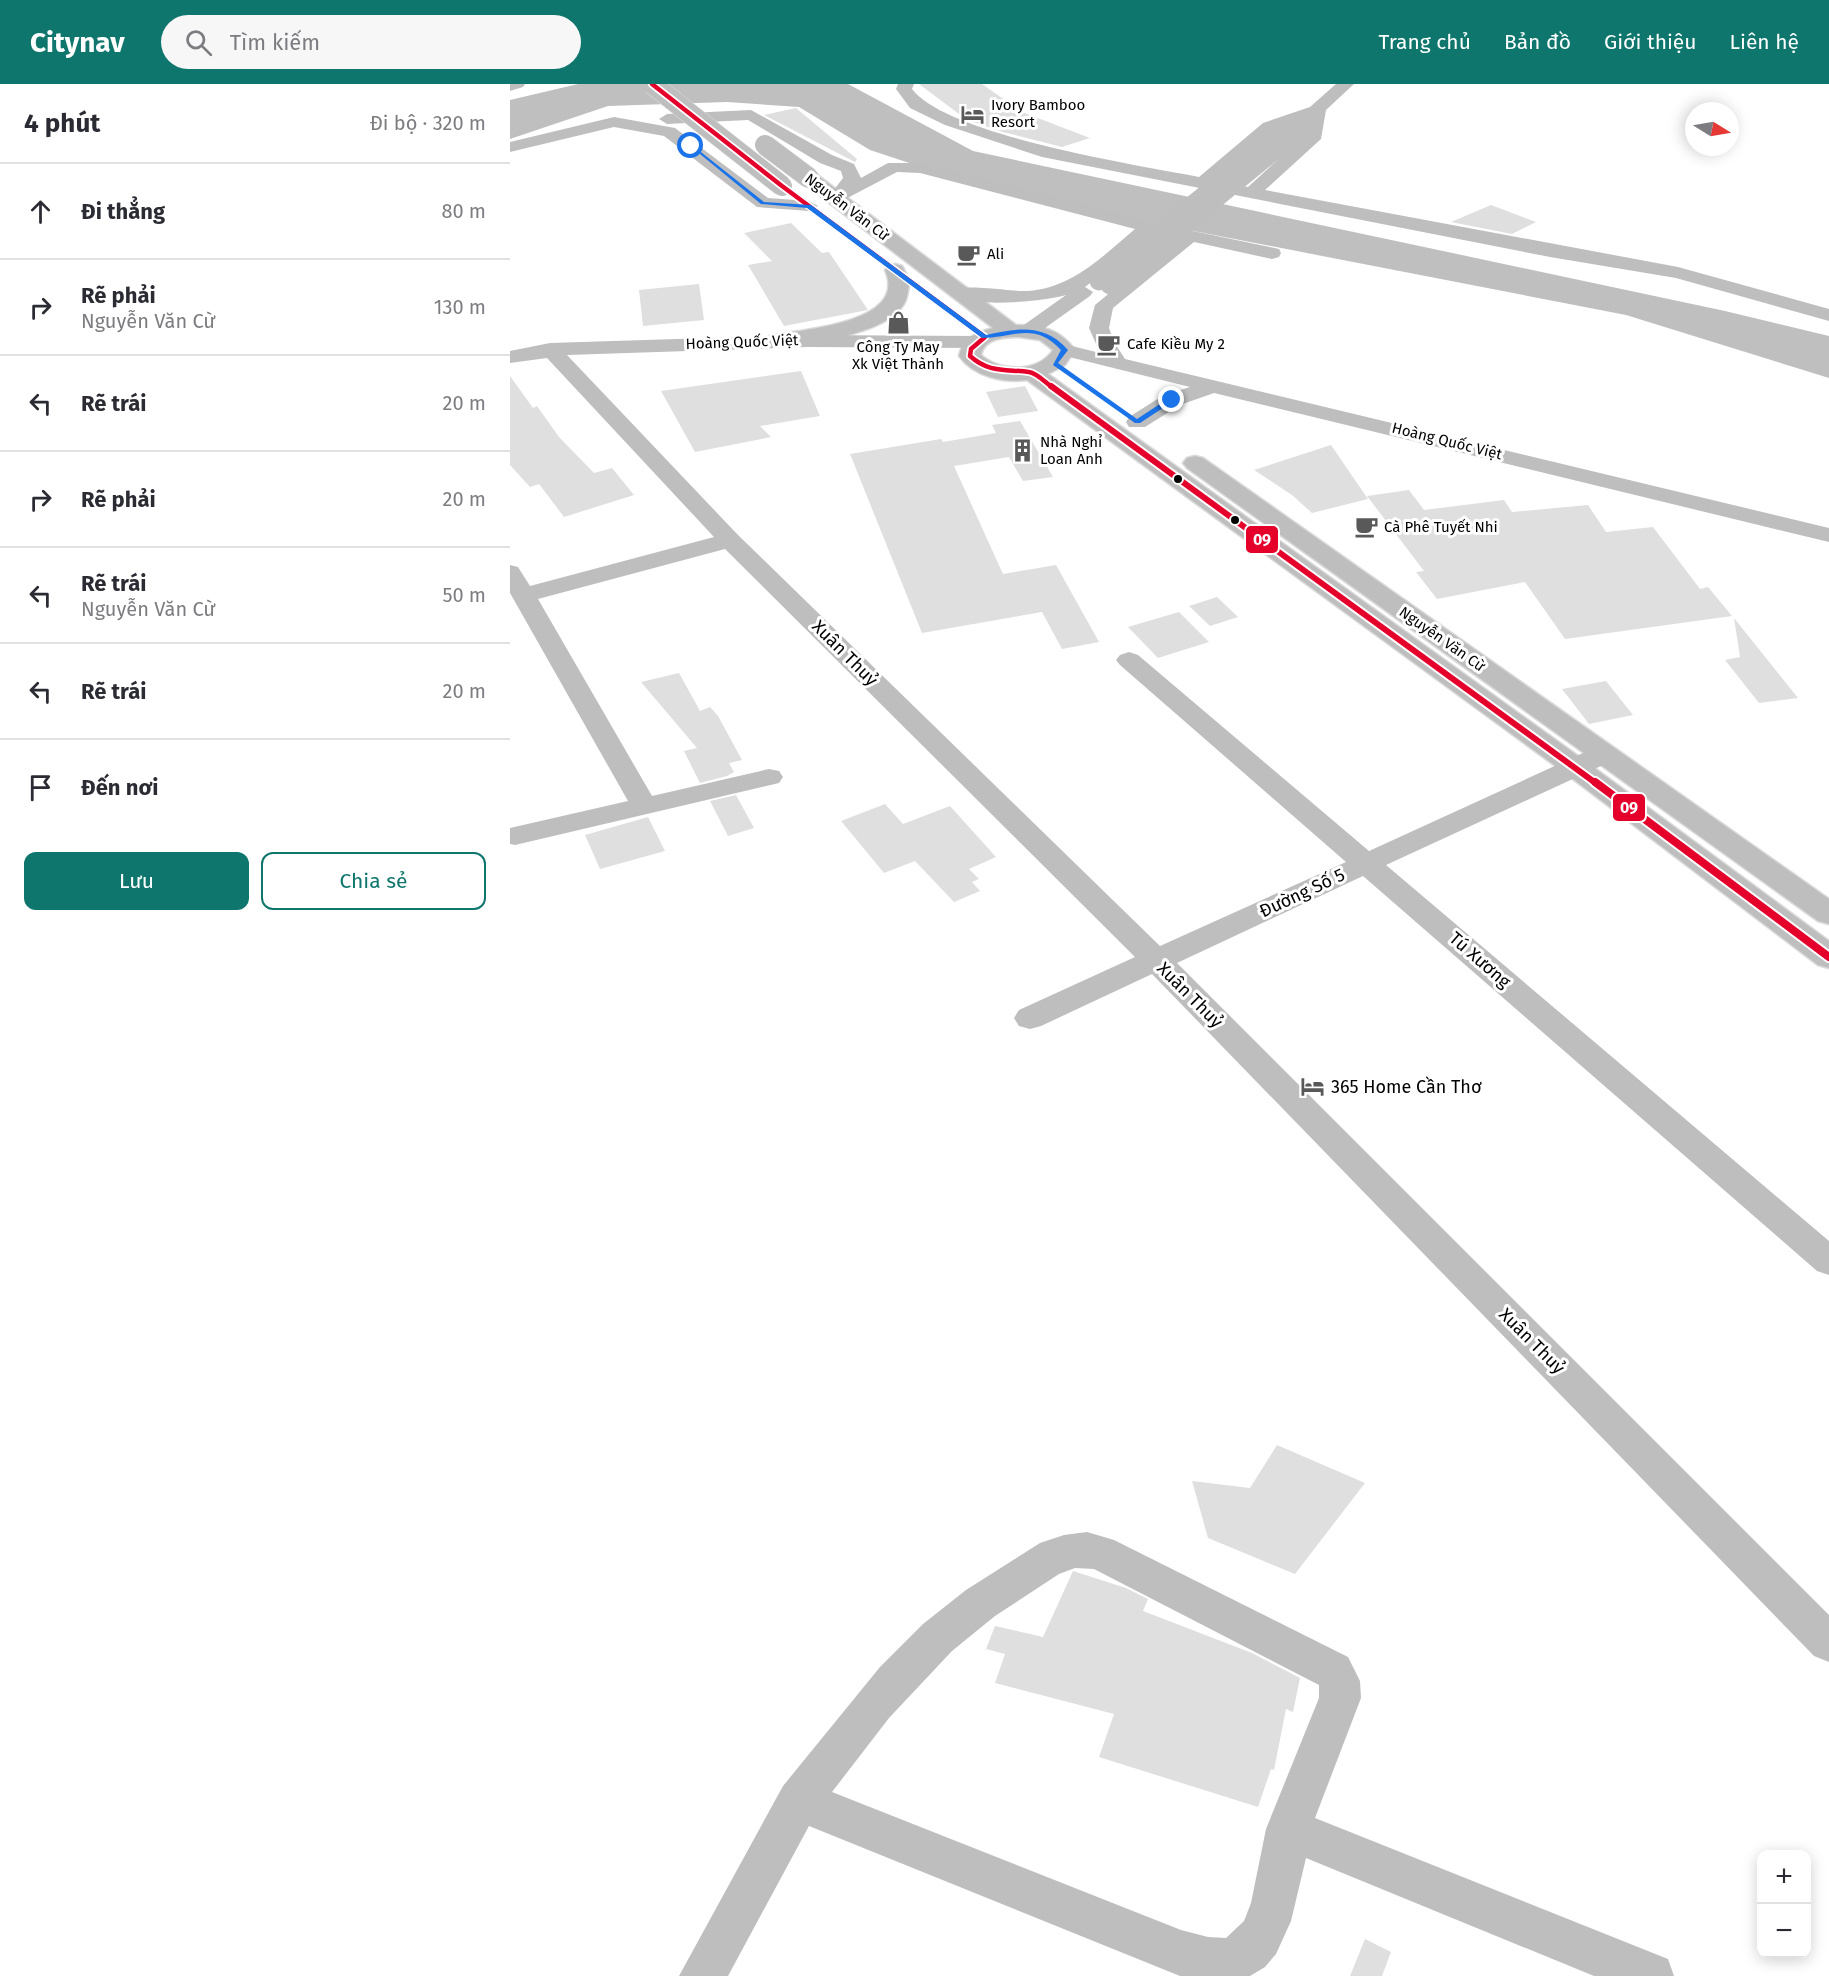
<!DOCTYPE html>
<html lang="vi">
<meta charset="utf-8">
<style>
body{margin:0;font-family:"Fira Sans",sans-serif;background:#f7f7f7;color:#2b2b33}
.controls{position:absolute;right:18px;bottom:18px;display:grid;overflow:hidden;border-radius:12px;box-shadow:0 3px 15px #0003}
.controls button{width:54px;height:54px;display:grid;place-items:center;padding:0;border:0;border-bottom:2px solid #e1e1e2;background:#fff;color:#2b2b33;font:30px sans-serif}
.compass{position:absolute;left:1175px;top:18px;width:54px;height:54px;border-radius:50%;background:#fff;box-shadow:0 3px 15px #0003;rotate:101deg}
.stop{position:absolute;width:18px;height:18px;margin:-14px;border:4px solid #1a73e8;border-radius:50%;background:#fff}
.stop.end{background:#1a73e8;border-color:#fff;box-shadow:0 2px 6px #0008}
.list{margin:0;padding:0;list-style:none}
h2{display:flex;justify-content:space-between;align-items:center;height:78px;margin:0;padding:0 24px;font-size:26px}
h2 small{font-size:20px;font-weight:400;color:#7c7c81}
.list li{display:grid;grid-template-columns:39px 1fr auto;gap:18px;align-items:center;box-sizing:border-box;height:96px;padding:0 24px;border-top:2px solid #e1e1e2}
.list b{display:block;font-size:22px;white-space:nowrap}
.list p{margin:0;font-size:20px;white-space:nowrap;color:#7c7c81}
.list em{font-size:20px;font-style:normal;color:#7c7c81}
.actions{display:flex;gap:12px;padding:18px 24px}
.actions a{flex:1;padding:14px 0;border:2px solid #0f766e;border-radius:12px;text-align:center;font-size:21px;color:#0f766e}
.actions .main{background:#0f766e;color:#fff}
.icon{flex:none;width:33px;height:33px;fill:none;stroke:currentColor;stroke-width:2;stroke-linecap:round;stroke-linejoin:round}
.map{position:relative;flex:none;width:1319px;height:1892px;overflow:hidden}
header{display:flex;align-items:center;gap:36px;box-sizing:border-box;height:84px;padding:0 30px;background:#0f766e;color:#fff}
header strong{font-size:28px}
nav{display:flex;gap:33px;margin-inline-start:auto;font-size:21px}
.search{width:420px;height:54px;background:#f7f7f7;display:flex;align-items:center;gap:15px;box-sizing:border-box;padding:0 21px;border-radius:33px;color:#7c7c81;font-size:22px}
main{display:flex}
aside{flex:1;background:#fff}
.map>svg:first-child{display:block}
.water{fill:#bfbfbf}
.building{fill:#dfdfdf}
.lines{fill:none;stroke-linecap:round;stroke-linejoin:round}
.major-casing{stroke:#dbdbdb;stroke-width:3}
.minor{fill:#bebebe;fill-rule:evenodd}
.major{fill:#bebebe;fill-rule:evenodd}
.major-bridge-casing{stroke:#dbdbdb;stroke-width:21;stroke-linecap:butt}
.minor-bridge{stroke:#bebebe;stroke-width:19}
.major-bridge{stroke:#bebebe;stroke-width:20}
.bus-1-far2-casing{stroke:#fff;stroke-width:8}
.bus-1-far1-casing{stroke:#fff;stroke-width:10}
.bus-1-casing{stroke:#fff;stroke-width:12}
.bus-1-far2{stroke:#e4002b;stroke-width:4.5}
.bus-1-far1{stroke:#e4002b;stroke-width:6}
.bus-1{stroke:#e4002b;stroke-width:8}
.route{fill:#1a73e8}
.bus-dot{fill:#000;stroke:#fff;stroke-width:2}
.labels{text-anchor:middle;stroke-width:6;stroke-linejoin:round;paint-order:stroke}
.far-poi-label{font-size:15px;fill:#000;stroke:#fff;text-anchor:start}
.far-street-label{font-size:15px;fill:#000;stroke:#fff}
.street-label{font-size:18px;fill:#000;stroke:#fff}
.poi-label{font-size:18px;fill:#000;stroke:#fff;text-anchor:start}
.line-badge{stroke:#fff;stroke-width:2}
.badge-label{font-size:16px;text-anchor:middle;font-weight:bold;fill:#fff}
</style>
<header>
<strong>Citynav</strong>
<div class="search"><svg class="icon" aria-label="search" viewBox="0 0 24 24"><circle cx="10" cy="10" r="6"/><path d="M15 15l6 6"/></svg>Tìm kiếm</div>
<nav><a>Trang chủ</a><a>Bản đồ</a><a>Giới thiệu</a><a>Liên hệ</a></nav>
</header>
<main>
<aside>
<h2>4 phút<small>Đi bộ · 320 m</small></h2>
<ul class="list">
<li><svg class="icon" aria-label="ahead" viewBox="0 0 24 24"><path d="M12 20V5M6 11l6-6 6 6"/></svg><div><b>Đi thẳng</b></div><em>80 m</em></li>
<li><svg class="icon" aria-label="right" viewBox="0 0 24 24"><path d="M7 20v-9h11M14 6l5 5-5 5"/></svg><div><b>Rẽ phải</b><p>Nguyễn Văn Cừ</p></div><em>130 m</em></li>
<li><svg class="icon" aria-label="left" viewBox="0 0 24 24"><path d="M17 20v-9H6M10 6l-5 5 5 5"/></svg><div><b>Rẽ trái</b></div><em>20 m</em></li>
<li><svg class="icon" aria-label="right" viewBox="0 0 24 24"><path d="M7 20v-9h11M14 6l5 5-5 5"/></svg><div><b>Rẽ phải</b></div><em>20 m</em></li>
<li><svg class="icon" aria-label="left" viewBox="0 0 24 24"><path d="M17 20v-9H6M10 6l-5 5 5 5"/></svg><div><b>Rẽ trái</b><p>Nguyễn Văn Cừ</p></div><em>50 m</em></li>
<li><svg class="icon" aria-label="left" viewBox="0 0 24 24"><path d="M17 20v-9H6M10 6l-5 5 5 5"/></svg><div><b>Rẽ trái</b></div><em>20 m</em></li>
<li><svg class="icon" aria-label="arrive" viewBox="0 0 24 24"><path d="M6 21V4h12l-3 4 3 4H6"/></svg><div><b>Đến nơi</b></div></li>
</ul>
<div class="actions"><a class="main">Lưu</a><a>Chia sẻ</a></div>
</aside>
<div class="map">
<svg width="1319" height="1892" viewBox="0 0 1319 1892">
<rect width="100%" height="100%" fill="#fff"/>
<path class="water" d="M68,0H338L463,67L1215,227L1319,252V294L1116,231L493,110L360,66L289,23L217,18L98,22L0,55V16Z"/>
<path class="building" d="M409,0H472L512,28L580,54L552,63L493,48L457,36Z
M286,24L347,75L345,78L254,31Z
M981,121L1026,138L1002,150L941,138Z
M281,139L312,169L319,168L358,226L274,242L238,181L262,177L234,149Z
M189,200L194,236L133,242L129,206Z
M291,287L310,332L250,342L261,353L185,368L151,307Z
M0,292L23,324L27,322L49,353L84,389L102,384L124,411L54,433L29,400L20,403L0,381Z
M515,302L528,327L488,333L476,308Z
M510,337L543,393L513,397L499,373L444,382L493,490L546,481L589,558L552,565L532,528L412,549L340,370L431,355L433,358L486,349L482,341Z
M821,361L858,415L802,429L782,411L744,386Z
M899,406L914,426L994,416L1002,428L1078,421L1096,448L1143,443L1190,505L1198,503L1222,532L1055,555L1015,498L927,515L906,488L914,487L857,412Z
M707,513L728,533L700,542L679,522Z
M669,528L699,558L648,574L618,543Z
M1224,534L1288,614L1249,619L1215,576L1230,573Z
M169,589L190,627L200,623L208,632L232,676L219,679L224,688L217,692L190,699L174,667L187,664L131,598Z
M1096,597L1123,631L1079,640L1052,605Z
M226,711L244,744L218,752L200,717Z
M375,720L393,740L440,722L486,773L459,785L469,795L462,798L470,807L444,818L405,777L374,789L331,737Z
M138,733L155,767L90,785L75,751Z
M767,1361L855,1399L785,1490L698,1454L682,1397L740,1404Z
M563,1487L616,1504L638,1515L633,1527L742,1569L790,1594L783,1628L776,1625L764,1686L761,1685L748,1723L589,1673L604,1630L485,1599L495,1570L476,1565L485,1542L533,1553Z
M855,1855L881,1868L872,1892H840Z"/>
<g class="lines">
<defs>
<path id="major" d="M299,88L306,90L506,241C531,241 550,245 565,266L555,281L538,290L1075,677L1319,857V884L1308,881L1055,689L517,296C494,299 464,293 449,272C453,254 467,248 483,244L292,98L290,94ZM509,253L530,256L543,266C528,289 490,288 471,271C474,254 495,253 509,253Z
M385,180L392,182L400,197C398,204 398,214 394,220C374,252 301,258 267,263L259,262L256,257L259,252C291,245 399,240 375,186L378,182Z
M685,372L693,374L1319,815V840L1308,837L677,384L673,379L677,374Z"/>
</defs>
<use href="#major" class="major-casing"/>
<path class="minor" d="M0,0H15L13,3L0,7Z
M388,0H404L402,5C438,52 628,81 689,93L753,39L800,23L826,0H844L816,26L811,55L755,106L1168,183L1319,225V237L1166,194L1040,173L532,73L435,41L400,24L386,5ZM786,39L798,42L797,49L738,103L707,97L765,47Z
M241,26L322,71L344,80L351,94L378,79H410L640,138L769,165L771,169L769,173L762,175L684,158L603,224L599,244L604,258L615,275L1319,444V458L704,309L670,321L635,343H619L616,338L619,333L654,311L680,303L547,270L544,266L547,262L554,260L590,269L579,244L585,221L666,154L643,149L575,203L583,208L580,212L525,251H511L508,247L511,243L556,211C537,217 452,226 440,208C447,198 502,208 518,207C562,204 593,172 625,145L410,89L387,88L326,120L317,115L333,94L331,87L310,79L238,36L157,40L149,35L157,30Z
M104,33L165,44L258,114L299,117L308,122L299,127L247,123L154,52L104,43L0,68V58Z
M298,251L465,252L472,254L475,258L472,262L465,264L298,263L57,271L228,451L650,862L836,778L610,581L606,576L610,571L619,568L628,571L859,767L1084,664L1094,662L1104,664L1108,670L1104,676L876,781L1319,1157V1191L1307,1187L853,792L667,879L1319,1531V1578L1304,1572L642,890L531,942L520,945L509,942L504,934L509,926L625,873L215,465L28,515L142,712L259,685L269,687L273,693L269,699L5,761L0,760V744L118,717L0,509V481L8,483L20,502L204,453L37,274L0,279V267L40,259Z
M577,1448L604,1456L838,1573L850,1597L851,1614L805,1734L1158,1875L1164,1892H1084L796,1774L781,1837L766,1870L755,1883L740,1892H670L299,1742L218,1892H169L273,1702L370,1583L413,1540L456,1506L530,1459L554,1451ZM565,1484L584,1485L809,1601V1614L756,1745L741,1819L734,1837L716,1854L698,1853L671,1846L322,1708L379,1634L442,1567L485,1532L549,1490Z"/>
<use href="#major" class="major"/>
<defs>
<path id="major-bridge" d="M142,0L272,102
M255,61L299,94"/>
</defs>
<use href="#major-bridge" class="major-bridge-casing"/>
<path class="minor-bridge" d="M589,197L776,45L793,38L788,47L600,201"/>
<use href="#major-bridge" class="major-bridge"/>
<defs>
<path id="bus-1-far2" d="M142,0L272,102L475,253L461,265L460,272C479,289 495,285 519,288C527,289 536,299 543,304"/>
<path id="bus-1-far1" d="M541,302L1087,700"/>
<path id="bus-1" d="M1085,698L1319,873"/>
</defs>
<use href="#bus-1-far2" class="bus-1-far2-casing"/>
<use href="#bus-1-far1" class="bus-1-far1-casing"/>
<use href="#bus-1" class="bus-1-casing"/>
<use href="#bus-1-far2" class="bus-1-far2"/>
<use href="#bus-1-far1" class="bus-1-far1"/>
<use href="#bus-1" class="bus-1"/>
</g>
<path class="route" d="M179,61H182L254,118L301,121L476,251C507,244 535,239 558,266L548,279L627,335L659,314L665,316L630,339H625L543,281L551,266C524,237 504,254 472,254L297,124L251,120Z"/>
<defs>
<symbol id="hotel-bare" viewBox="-9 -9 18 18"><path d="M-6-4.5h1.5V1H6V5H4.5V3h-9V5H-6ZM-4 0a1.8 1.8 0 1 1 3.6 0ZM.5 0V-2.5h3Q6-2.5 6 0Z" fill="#595959" stroke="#fff" stroke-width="2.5" paint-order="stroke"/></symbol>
<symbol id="cafe-bare" viewBox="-9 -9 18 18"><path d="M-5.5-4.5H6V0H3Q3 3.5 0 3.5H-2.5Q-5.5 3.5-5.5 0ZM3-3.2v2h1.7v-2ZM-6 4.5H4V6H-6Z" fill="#595959" stroke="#fff" stroke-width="2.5" paint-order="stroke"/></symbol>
<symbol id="shop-bare" viewBox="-9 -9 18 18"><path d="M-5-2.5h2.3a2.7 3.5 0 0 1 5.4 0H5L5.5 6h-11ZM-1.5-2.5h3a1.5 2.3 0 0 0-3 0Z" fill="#595959" stroke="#fff" stroke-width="2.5" paint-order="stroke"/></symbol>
<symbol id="building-bare" viewBox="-9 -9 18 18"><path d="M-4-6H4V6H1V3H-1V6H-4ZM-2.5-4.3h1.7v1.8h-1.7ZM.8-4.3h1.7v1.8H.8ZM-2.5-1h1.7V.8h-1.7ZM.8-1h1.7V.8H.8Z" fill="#595959" stroke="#fff" stroke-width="2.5" paint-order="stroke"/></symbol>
</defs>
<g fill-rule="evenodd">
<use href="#hotel-bare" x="446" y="14" width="33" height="33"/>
<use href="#cafe-bare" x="442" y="154" width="33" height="33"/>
<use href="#shop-bare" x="372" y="222" width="33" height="33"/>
<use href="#cafe-bare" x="582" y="244" width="33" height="33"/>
<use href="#building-bare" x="496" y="350" width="33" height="33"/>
<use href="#cafe-bare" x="840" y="426" width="33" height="33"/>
<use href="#hotel-bare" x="786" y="986" width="33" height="33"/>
</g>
<g class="bus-dot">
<circle cx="668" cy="395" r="5"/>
<circle cx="725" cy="436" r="5"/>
</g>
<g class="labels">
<g class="far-poi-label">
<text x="481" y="26">Ivory Bamboo<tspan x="481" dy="17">Resort</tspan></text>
<text x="477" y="175">Ali</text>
<text x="617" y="265">Cafe Kiều My 2</text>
<text x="388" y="268" text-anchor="middle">Công Ty May<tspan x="388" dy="17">Xk Việt Thành</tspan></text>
<text x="530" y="363">Nhà Nghỉ<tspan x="530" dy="17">Loan Anh</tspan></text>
<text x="874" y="448">Cà Phê Tuyết Nhi</text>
</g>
<g class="far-street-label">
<text transform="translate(337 123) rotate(37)" y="5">Nguyễn Văn Cừ</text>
<text transform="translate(232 258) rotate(-2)" y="5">Hoàng Quốc Việt</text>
<text transform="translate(937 357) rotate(14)" y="5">Hoàng Quốc Việt</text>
<text transform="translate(932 555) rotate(35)" y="5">Nguyễn Văn Cừ</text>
</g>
<g class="street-label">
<text transform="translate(335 569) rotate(45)" y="6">Xuân Thuỷ</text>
<text transform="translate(792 809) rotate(-25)" y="6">Đường Số 5</text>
<text transform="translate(970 876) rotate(41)" y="6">Tú Xương</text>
<text transform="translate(680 911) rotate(45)" y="6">Xuân Thuỷ</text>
<text transform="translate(1022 1257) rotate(45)" y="6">Xuân Thuỷ</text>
</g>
<g class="poi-label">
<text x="821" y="1009">365 Home Cần Thơ</text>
</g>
</g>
<g class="line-badge">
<rect x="735" y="441" width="34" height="29" rx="6" fill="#e4002b"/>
<rect x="1102" y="709" width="34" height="29" rx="6" fill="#e4002b"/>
</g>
<g class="badge-label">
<text x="752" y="461">09</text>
<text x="1119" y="729">09</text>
</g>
</svg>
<div class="controls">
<button>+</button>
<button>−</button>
</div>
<svg class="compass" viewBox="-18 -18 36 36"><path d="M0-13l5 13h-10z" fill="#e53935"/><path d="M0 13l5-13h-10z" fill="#7c7c81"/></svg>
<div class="stop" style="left:181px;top:62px"></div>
<div class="stop end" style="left:662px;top:316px"></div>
</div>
</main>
